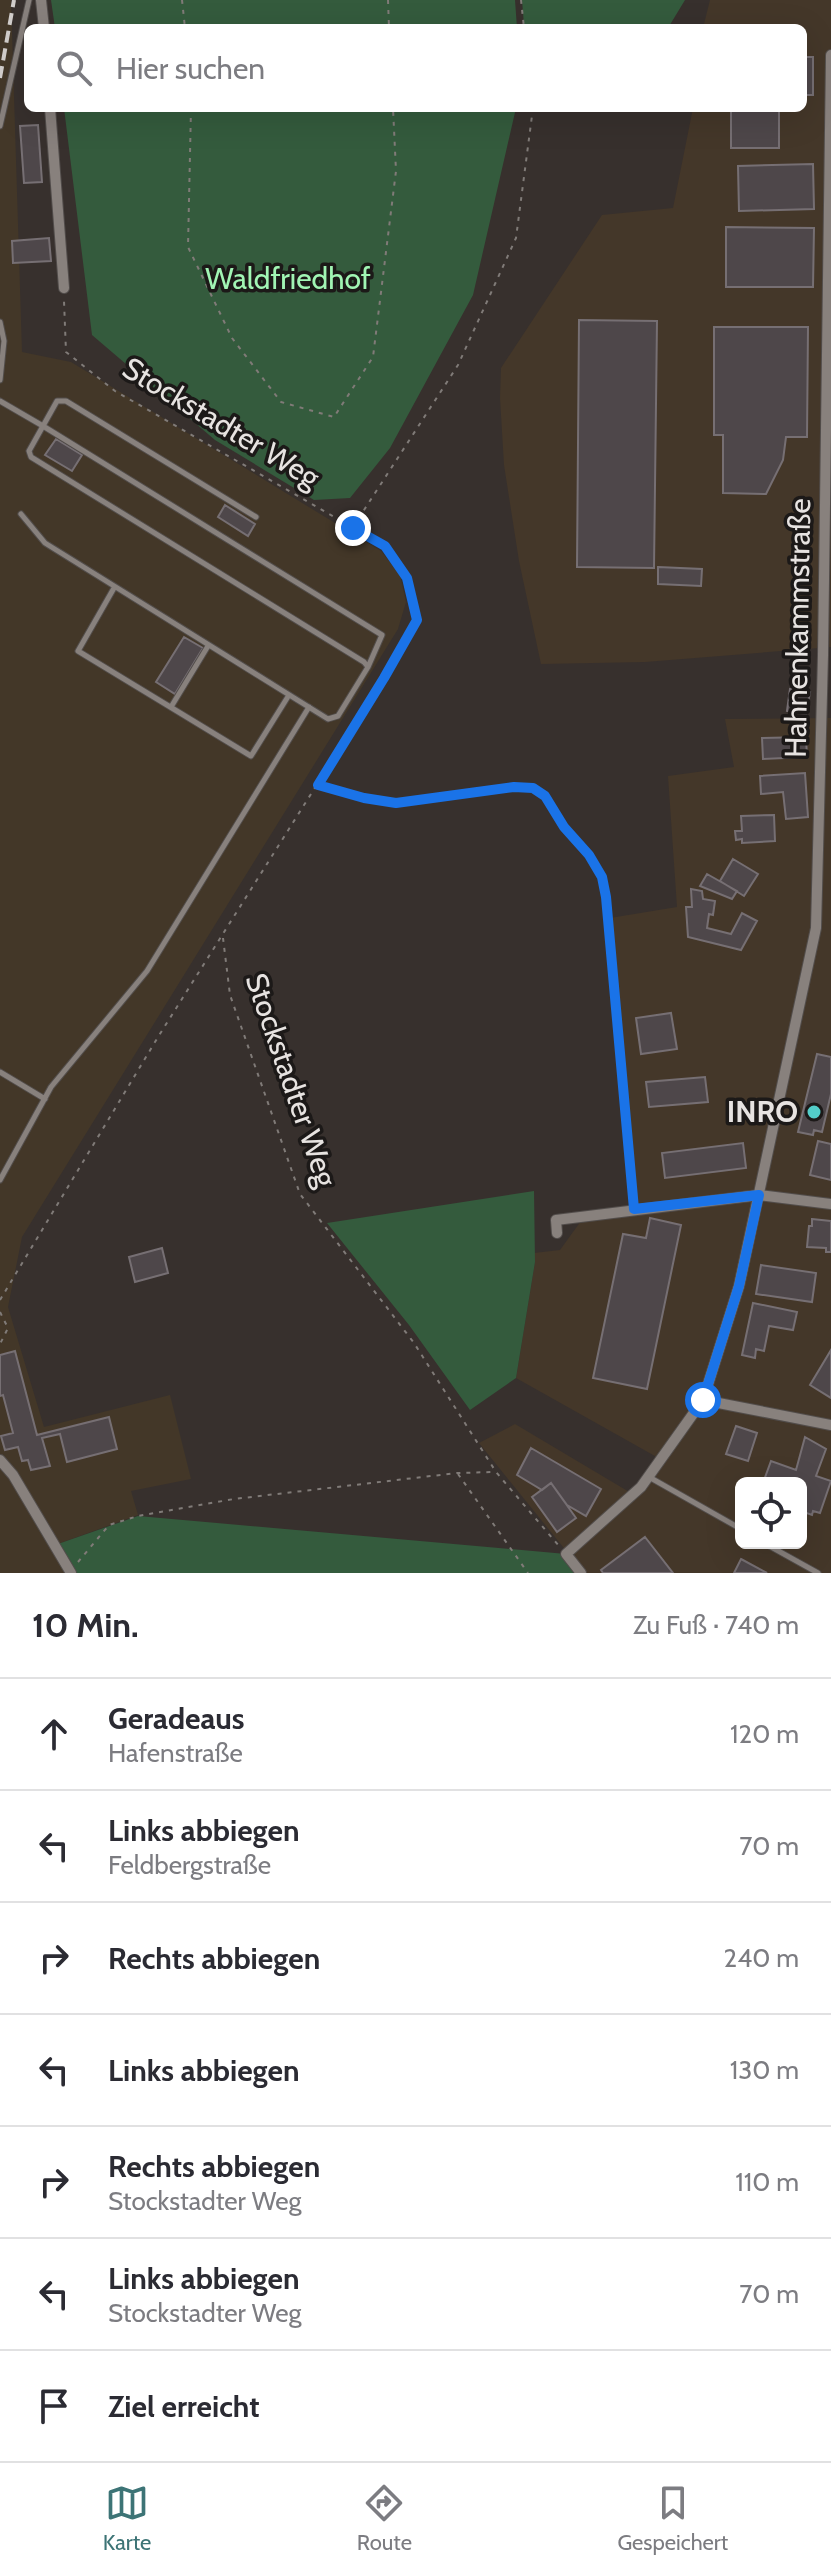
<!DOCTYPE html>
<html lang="de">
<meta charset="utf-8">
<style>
body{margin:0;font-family:Cabin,sans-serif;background:#f7f7f7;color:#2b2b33}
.controls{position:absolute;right:24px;bottom:24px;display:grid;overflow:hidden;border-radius:12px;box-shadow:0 8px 32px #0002}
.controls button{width:72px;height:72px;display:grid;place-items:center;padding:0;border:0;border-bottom:2px solid #e1e1e2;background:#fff;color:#2b2b33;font:40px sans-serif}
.stop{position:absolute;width:24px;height:24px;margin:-18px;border:6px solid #1a73e8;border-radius:50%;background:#fff}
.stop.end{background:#1a73e8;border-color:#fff;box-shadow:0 2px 8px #0008}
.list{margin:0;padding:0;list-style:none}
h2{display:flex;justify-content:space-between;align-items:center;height:104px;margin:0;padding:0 32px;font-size:34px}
h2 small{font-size:26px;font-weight:400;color:#7c7c81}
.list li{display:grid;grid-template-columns:52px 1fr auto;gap:24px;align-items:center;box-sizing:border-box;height:112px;padding:0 32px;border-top:2px solid #e1e1e2}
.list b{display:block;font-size:30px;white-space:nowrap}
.list p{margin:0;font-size:26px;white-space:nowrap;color:#7c7c81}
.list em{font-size:26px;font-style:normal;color:#7c7c81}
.icon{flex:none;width:44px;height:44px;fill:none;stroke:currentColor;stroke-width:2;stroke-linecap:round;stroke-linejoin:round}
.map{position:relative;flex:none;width:831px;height:1573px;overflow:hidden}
.search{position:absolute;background:#fff;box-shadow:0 8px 32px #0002;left:24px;right:24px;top:24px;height:88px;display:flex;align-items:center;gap:20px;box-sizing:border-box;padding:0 28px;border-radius:12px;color:#7c7c81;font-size:30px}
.sheet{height:888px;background:#fff}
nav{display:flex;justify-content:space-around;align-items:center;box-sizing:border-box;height:112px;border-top:2px solid #e1e1e2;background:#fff;font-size:22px;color:#7c7c81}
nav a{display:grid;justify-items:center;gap:4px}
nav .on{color:#3d7476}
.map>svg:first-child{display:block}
.commercial{fill:#443729;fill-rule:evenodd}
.industrial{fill:#433728}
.green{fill:#345b3d}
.building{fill:#4e474a;stroke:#766f73;stroke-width:2}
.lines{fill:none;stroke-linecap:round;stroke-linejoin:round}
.service-casing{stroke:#524d4b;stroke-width:7}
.minor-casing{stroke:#524d4b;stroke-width:12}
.path{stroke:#807b78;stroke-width:2;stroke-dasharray:4 6;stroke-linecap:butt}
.service{stroke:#88817d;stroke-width:5}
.minor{stroke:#88817d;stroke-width:10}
.rail{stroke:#d1cdcb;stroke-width:4;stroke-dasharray:12 6;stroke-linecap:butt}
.route{stroke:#1a73e8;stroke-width:10}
.poi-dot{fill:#53cdc9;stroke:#1c1918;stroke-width:3}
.labels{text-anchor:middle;stroke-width:7;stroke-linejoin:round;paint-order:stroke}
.park-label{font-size:30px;fill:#a1f5b4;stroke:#1c1918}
.street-label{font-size:30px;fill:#e7e3e1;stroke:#1c1918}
.poi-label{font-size:30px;font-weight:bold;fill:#e7e3e1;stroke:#1c1918;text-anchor:end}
</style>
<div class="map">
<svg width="831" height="1573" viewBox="0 0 831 1573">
<rect width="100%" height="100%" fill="#37302d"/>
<path class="commercial" d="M710,0H831V647L645,662L541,664L519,561L504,465L500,398L501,368L602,215L673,208L693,108H803V28H703Z
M831,718V1573H584L479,1443L515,1424L636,1496L662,1460L516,1378L535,1262L534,1253L560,1250L581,1221L635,1215L610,918L677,907L668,776L734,767L725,719ZM741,1483H801V1543H741Z"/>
<path class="industrial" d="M0,0H11L22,352L71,362L381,551L400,575L406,602L398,629L22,1237L8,1307L44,1427L170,1395L191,1479L131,1491L138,1515L55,1545L71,1573H0Z"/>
<path class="green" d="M51,0H515L517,28H55Z
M522,0H685L668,28L638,26L636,28H541L524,25Z
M64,108H516L473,295L390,448L350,498L314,500L215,440L92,335Z
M534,1191L535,1262L516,1378L470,1410L409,1325L327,1223Z
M138,1516L566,1554L581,1573H71L55,1545Z"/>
<path class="building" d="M803,57H813V95H803Z
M731,109H779V148H731Z
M38,125L42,182L24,183L20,126Z
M813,164L814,209L739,211L738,166Z
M726,227L814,228L813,287H726Z
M49,238L51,261L13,263L12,241Z
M579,320L657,321L654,568L577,567Z
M714,327H808L807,437H786L783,460L766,494L723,493V435H714Z
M56,439L82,455L72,471L45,455Z
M225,505L255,524L248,536L218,517Z
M658,567L702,569L701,586L658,584Z
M184,637L203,648L175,694L156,682Z
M790,689L810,692L806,714L787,711Z
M806,737L807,757L763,759L762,738Z
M805,773L808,817L786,819L783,792L761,794L760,776Z
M774,815L775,841L742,843V839L736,840L735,831H742L741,816Z
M733,859L758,874L744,896L720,881Z
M707,874L737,891L732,899L700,886Z
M691,889L702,891L703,899L715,901L713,915L709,914L707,928L731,934L742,913L757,921L741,950L688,937L686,907H692Z
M671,1013L677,1049L641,1054L636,1018Z
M817,1054L831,1057V1094L822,1132L814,1130L813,1135L798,1132Z
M705,1077L708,1102L649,1107L646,1082Z
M818,1141L831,1144V1180L810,1175Z
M743,1143L746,1168L665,1178L662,1153Z
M650,1218L681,1225L647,1389L593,1378L623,1234L646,1238Z
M812,1219L831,1221V1252H826V1248L807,1247L809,1226H812Z
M162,1248L168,1273L135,1282L129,1257Z
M761,1265L816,1273L812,1302L756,1294Z
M753,1303L797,1312L793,1330L769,1326L764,1351L756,1349L755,1358L742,1355Z
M831,1350V1398L810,1385Z
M15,1351L37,1435L109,1417L117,1449L67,1462L60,1434L42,1438L50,1466L31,1470L28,1460L22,1461L18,1447L5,1450L1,1436L13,1433L3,1395L0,1396V1355Z
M736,1426L757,1433L748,1461L726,1454Z
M805,1437L826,1449L816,1476L831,1481L820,1513L813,1511L812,1515L801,1511V1483H763L771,1461L796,1470Z
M531,1448L601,1489L586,1516L567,1505L551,1483L542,1490L517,1475Z
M551,1483L576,1518L557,1532L532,1497Z
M645,1537L673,1573H603L601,1570Z
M741,1559L767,1573H734Z"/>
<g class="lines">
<defs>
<path id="service" d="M0,126L29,0
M0,322L4,341L0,380
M0,401L43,426L29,451L31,457L364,662L368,667L338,716L328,719L45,543L21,514
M256,517L66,401H57L43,426L382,635L368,667
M114,588L78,651L251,756L289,695
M171,707L208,646
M0,1072L45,1099
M0,1180L51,1087L147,971L309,707
M649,1477L741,1529
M764,1543L818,1573"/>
<path id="minor" d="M41,0L44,28
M50,108L64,288
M557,1233L556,1220L759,1195L831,1204
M703,1400L831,1425
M0,1460L13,1475L71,1573
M581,1573L566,1554L641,1487L703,1400L739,1286L816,928L823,655L831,55"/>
</defs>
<use href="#service" class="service-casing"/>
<use href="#minor" class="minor-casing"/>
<path class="path" d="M182,0L185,28
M388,0L389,28
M521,0L524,28
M522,25L562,28
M191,108L188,247L232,338L281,402L334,417L373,357L396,171L393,108
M353,527L458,365L516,238L533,108
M319,785L364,798L396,803L514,787L533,788L545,796L564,827L589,855L602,877L606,897L633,1198
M223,938L230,995L300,1194L414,1343L496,1472L559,1546
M0,1300L158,1037L384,678L417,620L407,578L385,546L115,391L66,352L64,301
M0,1312L8,1328L0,1344
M458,1474L528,1573
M78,1562L109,1525L138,1516L234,1499L457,1473L494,1472"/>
<use href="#service" class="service"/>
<use href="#minor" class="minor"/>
<path class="rail" d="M0,78L14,0"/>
</g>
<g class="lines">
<path class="route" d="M353,528L385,546L407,578L417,620L384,678L318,785L364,798L396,803L514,787L533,788L545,796L564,827L589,855L602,877L606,897L634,1209L759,1195L739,1286L703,1400"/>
</g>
<circle class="poi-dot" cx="814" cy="1112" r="8"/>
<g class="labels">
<g class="park-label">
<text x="288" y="289">Waldfriedhof</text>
</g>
<g class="street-label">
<text transform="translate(221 423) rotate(31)" y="10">Stockstadter Weg</text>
<text transform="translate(798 628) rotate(-89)" y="10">Hahnenkammstraße</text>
<text transform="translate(291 1080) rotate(71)" y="10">Stockstadter Weg</text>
</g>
<g class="poi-label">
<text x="798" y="1122">INRO</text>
</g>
</g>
</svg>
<div class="controls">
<button><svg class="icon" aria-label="locate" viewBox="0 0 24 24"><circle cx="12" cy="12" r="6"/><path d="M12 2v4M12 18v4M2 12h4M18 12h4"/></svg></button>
</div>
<div class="stop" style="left:703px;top:1400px"></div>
<div class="stop end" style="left:353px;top:528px"></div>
<div class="search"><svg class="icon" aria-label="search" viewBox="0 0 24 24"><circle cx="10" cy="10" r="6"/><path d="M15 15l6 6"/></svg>Hier suchen</div>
</div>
<section class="sheet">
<h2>10 Min.<small>Zu Fuß · 740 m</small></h2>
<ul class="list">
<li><svg class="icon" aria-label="ahead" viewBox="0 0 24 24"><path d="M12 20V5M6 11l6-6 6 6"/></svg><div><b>Geradeaus</b><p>Hafenstraße</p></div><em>120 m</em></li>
<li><svg class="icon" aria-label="left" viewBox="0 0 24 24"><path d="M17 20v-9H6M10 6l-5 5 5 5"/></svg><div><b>Links abbiegen</b><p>Feldbergstraße</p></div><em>70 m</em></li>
<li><svg class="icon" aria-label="right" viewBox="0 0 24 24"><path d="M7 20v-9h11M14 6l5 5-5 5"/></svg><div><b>Rechts abbiegen</b></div><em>240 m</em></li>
<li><svg class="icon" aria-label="left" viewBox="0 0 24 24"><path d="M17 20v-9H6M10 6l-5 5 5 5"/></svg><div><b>Links abbiegen</b></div><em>130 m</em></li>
<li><svg class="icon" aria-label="right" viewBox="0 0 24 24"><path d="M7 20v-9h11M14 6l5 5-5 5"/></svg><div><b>Rechts abbiegen</b><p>Stockstadter Weg</p></div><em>110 m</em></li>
<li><svg class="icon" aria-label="left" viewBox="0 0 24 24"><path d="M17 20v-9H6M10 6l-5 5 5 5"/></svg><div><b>Links abbiegen</b><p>Stockstadter Weg</p></div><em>70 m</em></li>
<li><svg class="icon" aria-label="arrive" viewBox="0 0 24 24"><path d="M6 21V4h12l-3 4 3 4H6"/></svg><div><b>Ziel erreicht</b></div></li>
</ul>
</section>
<nav>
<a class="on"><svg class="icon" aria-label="map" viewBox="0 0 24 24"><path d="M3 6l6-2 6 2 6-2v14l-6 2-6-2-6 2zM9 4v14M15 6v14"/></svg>Karte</a>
<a><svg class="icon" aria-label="directions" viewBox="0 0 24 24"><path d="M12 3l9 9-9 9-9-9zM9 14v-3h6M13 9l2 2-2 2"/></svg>Route</a>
<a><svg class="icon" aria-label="saved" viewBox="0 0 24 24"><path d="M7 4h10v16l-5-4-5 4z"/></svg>Gespeichert</a>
</nav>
